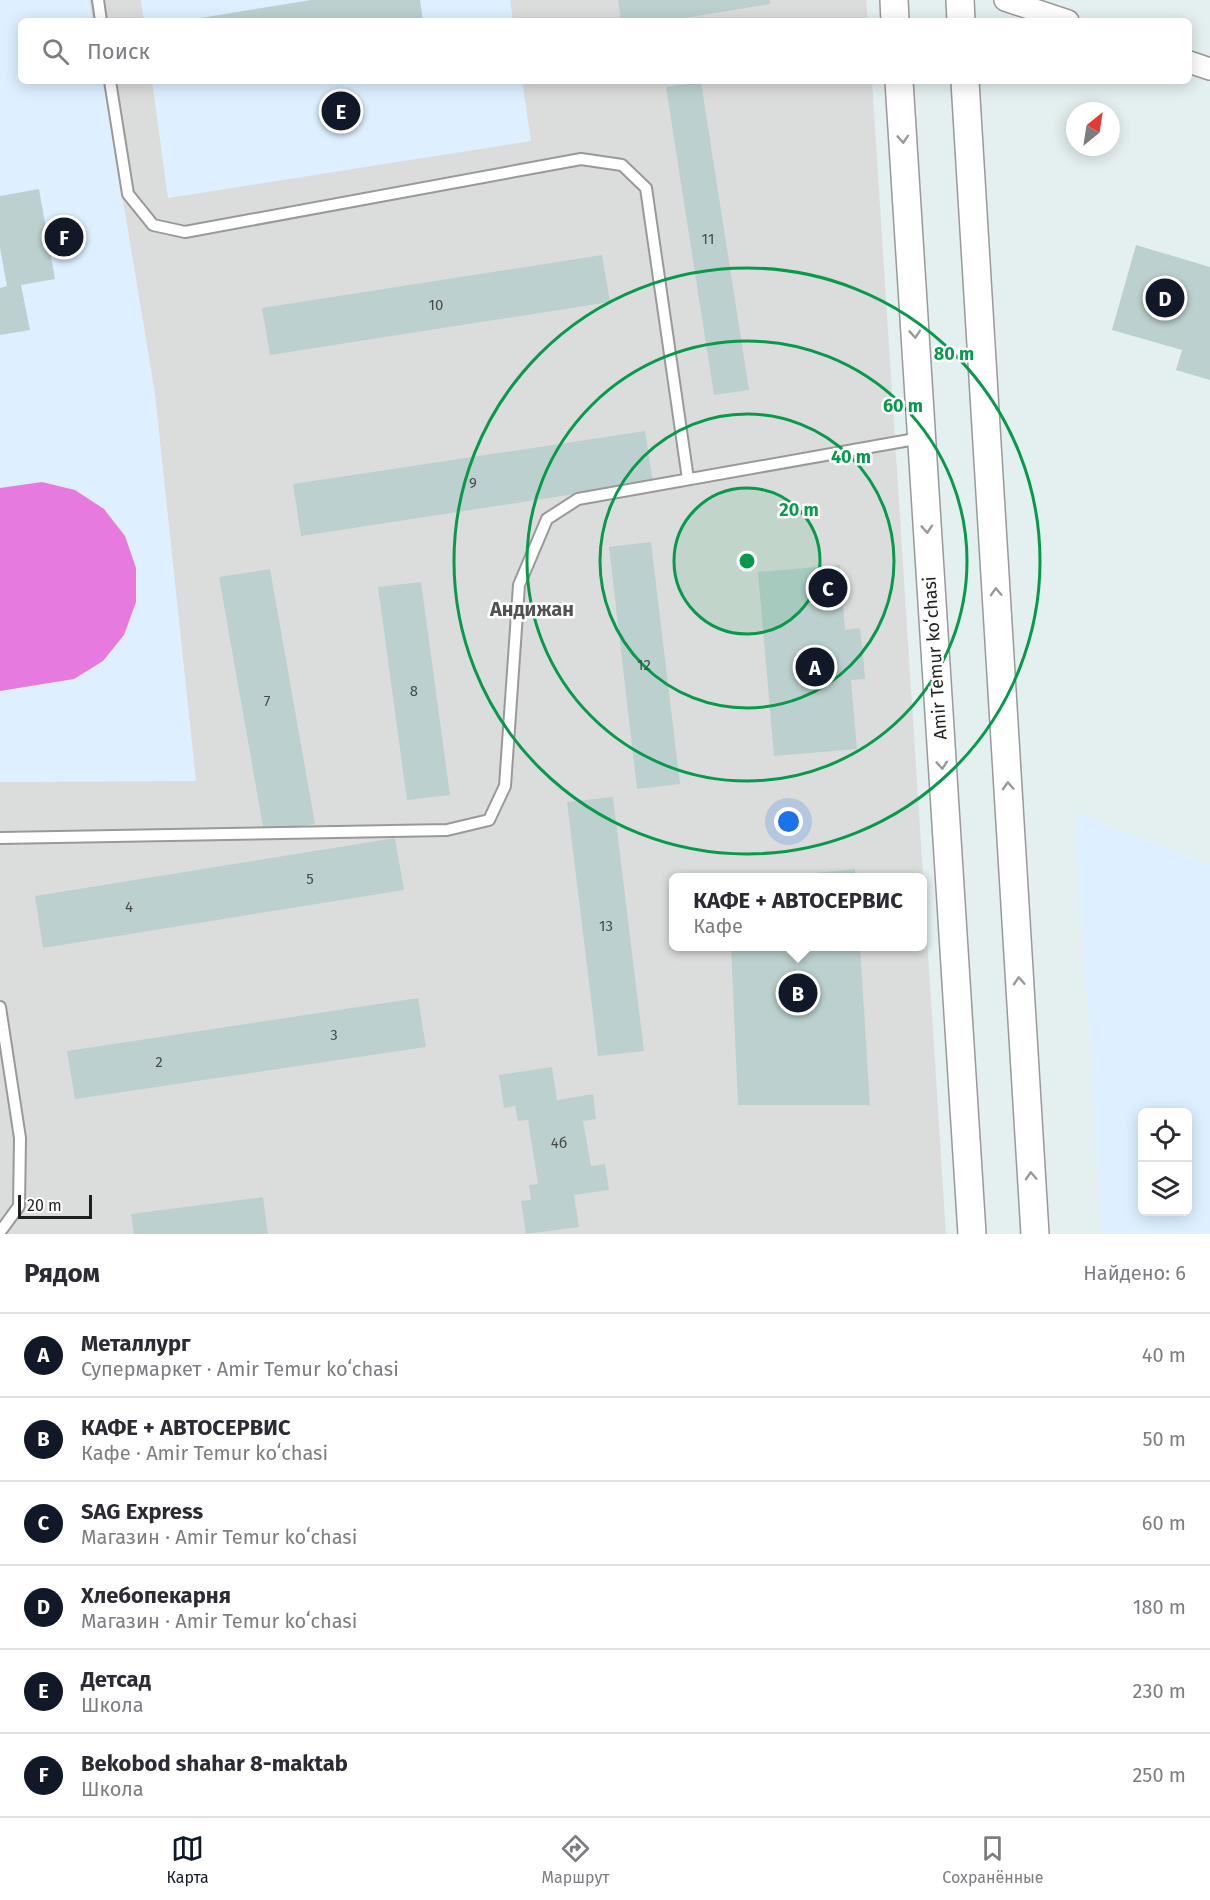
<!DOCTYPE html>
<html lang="ru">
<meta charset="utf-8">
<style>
body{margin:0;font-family:"Fira Sans",sans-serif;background:#f2f2f3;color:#2b2b33}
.controls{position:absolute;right:18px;bottom:18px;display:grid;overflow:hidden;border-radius:9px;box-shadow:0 3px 15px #0003}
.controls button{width:54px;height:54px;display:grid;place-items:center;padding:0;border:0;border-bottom:2px solid #e1e1e2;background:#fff;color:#2b2b33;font:30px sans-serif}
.compass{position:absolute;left:1066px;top:102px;width:54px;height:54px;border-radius:50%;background:#fff;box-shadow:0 3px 15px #0003;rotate:30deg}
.scale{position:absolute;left:18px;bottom:15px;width:74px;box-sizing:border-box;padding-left:6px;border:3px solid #1f1f1f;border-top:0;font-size:16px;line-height:21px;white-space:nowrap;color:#1f1f1f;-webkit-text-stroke:4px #fff;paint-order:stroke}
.you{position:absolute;left:789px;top:822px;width:21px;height:21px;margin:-15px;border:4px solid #fff;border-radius:50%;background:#1a73e8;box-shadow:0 0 0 9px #1a73e833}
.badge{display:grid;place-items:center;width:39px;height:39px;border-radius:50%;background:#111827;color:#fff;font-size:20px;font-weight:700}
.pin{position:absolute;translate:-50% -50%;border:3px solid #fff;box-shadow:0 2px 6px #0006}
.popup{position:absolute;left:669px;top:873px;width:258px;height:78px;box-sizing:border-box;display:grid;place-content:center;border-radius:9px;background:#fff;filter:drop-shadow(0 2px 4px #0005);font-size:20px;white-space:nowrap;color:#7c7c81}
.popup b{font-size:22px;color:#2b2b33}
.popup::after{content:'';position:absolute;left:50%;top:100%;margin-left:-12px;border:12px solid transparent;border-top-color:#fff}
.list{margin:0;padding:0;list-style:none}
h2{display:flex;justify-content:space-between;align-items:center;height:78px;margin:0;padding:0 24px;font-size:26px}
h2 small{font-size:20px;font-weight:400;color:#7c7c81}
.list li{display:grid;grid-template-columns:39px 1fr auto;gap:18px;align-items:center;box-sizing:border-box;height:84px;padding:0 24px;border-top:2px solid #e1e1e2}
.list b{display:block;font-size:22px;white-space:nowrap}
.list p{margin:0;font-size:20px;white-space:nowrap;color:#7c7c81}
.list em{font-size:20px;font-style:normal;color:#7c7c81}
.icon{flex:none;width:33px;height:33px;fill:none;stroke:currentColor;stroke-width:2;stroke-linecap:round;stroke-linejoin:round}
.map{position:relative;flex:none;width:1210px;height:1234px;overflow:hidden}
.search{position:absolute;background:#fff;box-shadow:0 3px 15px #0003;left:18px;right:18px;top:18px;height:66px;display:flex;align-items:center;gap:15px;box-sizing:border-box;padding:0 21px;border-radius:9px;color:#7c7c81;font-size:22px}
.sheet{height:582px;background:#fff}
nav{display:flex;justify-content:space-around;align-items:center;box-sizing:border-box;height:84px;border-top:2px solid #e1e1e2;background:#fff;font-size:16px;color:#7c7c81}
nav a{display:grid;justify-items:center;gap:3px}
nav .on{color:#111827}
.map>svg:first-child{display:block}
.residential{fill:#dbdddc;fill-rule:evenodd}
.education{fill:#def0ff;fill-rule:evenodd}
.pitch{fill:#e77ade}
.building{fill:#bcd1cf}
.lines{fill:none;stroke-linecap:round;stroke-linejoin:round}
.service-casing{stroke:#999;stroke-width:14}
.minor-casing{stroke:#999;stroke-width:24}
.tertiary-casing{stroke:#999;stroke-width:30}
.service{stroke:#fff;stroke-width:10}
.minor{stroke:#fff;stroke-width:21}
.tertiary{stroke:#fff;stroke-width:27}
.oneway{stroke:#9a9a9a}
.ring{fill:none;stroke:#09994c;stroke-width:3}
.labels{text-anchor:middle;stroke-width:5;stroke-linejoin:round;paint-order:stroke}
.number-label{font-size:15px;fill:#464c4b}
.street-label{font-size:18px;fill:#1f1f1f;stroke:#fff}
.neighbourhood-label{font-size:20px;font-weight:bold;fill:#525252;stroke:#fff}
.centre{fill:#09994c;stroke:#fff;stroke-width:3}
.ring-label{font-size:18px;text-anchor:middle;font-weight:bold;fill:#09994c;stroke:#fff;stroke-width:5;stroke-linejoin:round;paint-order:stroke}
</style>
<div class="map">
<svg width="1210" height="1234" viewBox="0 0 1210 1234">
<rect width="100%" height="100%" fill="#e4eff0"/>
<path class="residential" d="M0,0H866L868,21H21V81H872L946,1234H0ZM674,878H922V946H674Z"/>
<path class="education" d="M0,0H89L93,21H21V81H103L155,394L196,781L0,782Z
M141,0H510L513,21H144Z
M152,81H522L531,141L168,198Z
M1075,812L1210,865V1234H1103ZM1142,1112H1188V1212H1142Z"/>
<path class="pitch" d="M42,482L75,490L104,509L125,536L136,568V602L124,635L103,661L74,679L0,691V488Z"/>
<path class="building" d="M311,0H420L423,21H182Z
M618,0H770V4L666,21H621Z
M701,82L749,390L714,395L666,87Z
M39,189L55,279L21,285L30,330L0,335V288L7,286L0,248V196Z
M1136,245L1210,267V380L1176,370L1182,350L1112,330Z
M602,255L610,302L270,355L262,308Z
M645,431L653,482L301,536L293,484Z
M651,542L680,784L637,789L609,547Z
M840,565L845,630L860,628L863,655L865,679L851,680L857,749L774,756L758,572Z
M270,569L315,824L264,832L219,577Z
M421,582L450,795L407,800L378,587Z
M613,797L644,1051L598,1056L567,802Z
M395,838L404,890L43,948L35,896Z
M855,869V878H782V876Z
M731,946H860L870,1105H738Z
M418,998L426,1047L75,1099L67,1051Z
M552,1067L557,1100L593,1094L596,1119L583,1121L591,1166L605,1164L609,1190L574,1195L579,1227L526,1234L521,1201L531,1200L529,1185L538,1184L528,1120L518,1121L515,1106L504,1108L499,1075Z
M263,1197L268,1234H134L131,1214Z"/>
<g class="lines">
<defs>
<path id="service" d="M98,0L101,21
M110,81L128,194L153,225L185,232L581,159L622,165L646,188L688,479
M0,838L447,830L489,820L505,786L519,585L547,519L578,499L921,438
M0,1007L20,1138L19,1206L0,1232"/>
<path id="minor" d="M1005,0L1068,21
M1189,62L1210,69"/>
<path id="tertiary" d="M894,0L895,21
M960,0L961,21
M899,81L972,1234
M965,81L1035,1234"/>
</defs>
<use href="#service" class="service-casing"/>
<use href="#minor" class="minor-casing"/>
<use href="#tertiary" class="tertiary-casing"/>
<use href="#service" class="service"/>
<use href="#minor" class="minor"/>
<use href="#tertiary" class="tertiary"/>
</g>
<defs><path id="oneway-chevron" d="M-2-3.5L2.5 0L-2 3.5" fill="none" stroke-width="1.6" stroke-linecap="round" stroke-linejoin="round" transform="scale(1.5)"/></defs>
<g class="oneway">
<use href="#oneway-chevron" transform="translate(903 139) rotate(86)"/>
<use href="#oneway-chevron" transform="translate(915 334) rotate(86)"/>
<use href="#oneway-chevron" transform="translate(927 529) rotate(86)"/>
<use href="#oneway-chevron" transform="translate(996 592) rotate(-93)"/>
<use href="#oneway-chevron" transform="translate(942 765) rotate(86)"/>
<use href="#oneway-chevron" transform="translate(1008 786) rotate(-93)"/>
<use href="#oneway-chevron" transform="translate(1019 981) rotate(-93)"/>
<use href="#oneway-chevron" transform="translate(1031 1176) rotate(-93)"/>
</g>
<circle cx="747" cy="561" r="73" fill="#09994c" fill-opacity=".12"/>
<g class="ring">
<circle cx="747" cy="561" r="73"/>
<circle cx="747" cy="561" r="147"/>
<circle cx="747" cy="561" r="220"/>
<circle cx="747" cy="561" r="293"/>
</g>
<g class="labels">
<g class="number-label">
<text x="708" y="244">11</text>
<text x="436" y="310">10</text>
<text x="473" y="488">9</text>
<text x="644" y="670">12</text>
<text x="414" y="696">8</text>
<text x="267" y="706">7</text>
<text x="310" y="884">5</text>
<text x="129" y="912">4</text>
<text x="606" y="931">13</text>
<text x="334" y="1040">3</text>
<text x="159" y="1067">2</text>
<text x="559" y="1148">4б</text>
</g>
<g class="street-label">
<text transform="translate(935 658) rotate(-94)" y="6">Amir Temur koʻchasi</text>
</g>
<g class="neighbourhood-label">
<text x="532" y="616">Андижан</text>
</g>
</g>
<circle cx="747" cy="561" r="9" class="centre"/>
<g class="ring-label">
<text x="954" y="360">80 m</text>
<text x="903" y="412">60 m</text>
<text x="851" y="463">40 m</text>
<text x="799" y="516">20 m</text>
</g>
</svg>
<div class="controls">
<button><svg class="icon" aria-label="locate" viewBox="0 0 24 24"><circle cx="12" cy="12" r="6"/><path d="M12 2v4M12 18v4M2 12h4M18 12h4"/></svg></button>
<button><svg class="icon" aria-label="layers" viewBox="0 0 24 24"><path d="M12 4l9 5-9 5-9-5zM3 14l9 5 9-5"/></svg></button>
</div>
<svg class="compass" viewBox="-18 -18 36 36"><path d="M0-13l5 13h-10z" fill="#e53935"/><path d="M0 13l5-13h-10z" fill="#7c7c81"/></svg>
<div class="scale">20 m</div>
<div class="you"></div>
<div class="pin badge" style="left:815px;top:667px">A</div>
<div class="pin badge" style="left:798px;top:993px">B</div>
<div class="popup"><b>КАФЕ + АВТОСЕРВИС</b>Кафе</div>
<div class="pin badge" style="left:828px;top:588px">C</div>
<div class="pin badge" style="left:1165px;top:298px">D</div>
<div class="pin badge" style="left:341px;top:111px">E</div>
<div class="pin badge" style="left:64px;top:237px">F</div>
<div class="search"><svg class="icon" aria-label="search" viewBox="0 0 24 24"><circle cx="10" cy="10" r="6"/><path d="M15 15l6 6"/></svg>Поиск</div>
</div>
<section class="sheet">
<h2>Рядом<small>Найдено: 6</small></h2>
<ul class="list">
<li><span class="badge">A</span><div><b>Металлург</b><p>Супермаркет · Amir Temur koʻchasi</p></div><em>40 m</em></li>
<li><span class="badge">B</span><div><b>КАФЕ + АВТОСЕРВИС</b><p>Кафе · Amir Temur koʻchasi</p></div><em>50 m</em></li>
<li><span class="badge">C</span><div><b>SAG Express</b><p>Магазин · Amir Temur koʻchasi</p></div><em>60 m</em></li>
<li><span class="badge">D</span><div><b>Хлебопекарня</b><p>Магазин · Amir Temur koʻchasi</p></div><em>180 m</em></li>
<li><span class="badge">E</span><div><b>Детсад</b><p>Школа</p></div><em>230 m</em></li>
<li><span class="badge">F</span><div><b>Bekobod shahar 8-maktab</b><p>Школа</p></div><em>250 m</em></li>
</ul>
</section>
<nav>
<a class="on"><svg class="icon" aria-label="map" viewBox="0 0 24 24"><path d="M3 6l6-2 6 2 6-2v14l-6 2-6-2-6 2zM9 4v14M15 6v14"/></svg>Карта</a>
<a><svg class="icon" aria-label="directions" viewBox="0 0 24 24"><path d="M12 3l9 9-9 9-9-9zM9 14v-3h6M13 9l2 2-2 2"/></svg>Маршрут</a>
<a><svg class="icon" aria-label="saved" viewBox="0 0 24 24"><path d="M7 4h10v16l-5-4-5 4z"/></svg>Сохранённые</a>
</nav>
